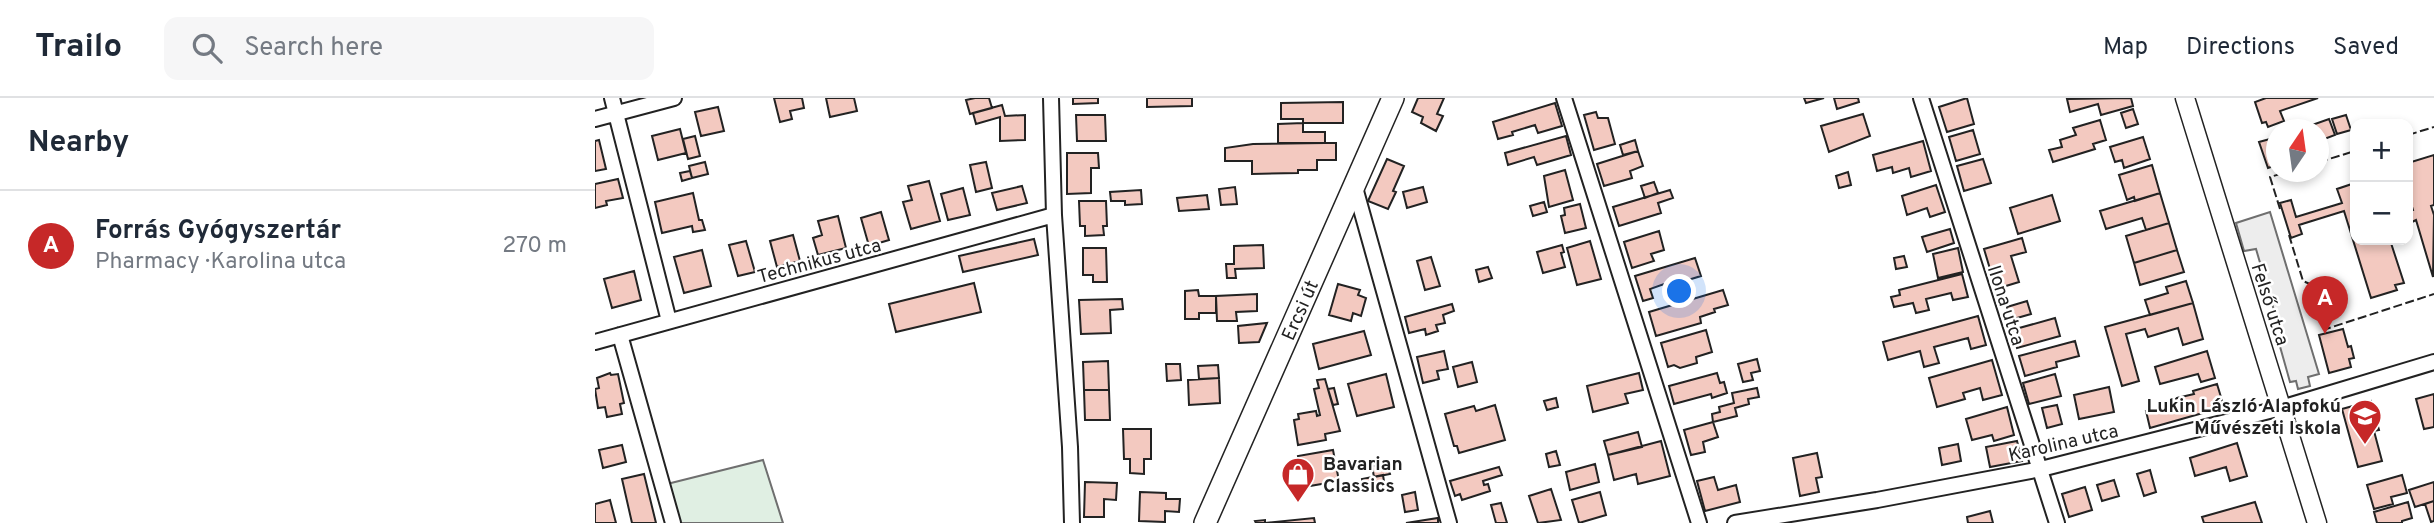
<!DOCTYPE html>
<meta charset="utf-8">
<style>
body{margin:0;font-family:Overpass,sans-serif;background:#f6f6f7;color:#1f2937}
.controls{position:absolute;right:21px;top:21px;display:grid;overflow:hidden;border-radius:14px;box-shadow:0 4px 10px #0003}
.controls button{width:63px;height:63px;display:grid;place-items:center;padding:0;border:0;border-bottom:2px solid #e0e1e3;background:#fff;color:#1f2937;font:35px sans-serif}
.compass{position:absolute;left:1671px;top:21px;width:63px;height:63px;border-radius:50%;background:#fff;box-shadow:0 4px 10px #0003;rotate:13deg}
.you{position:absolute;left:1085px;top:194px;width:24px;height:24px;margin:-18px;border:5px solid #fff;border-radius:50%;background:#1a73e8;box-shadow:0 0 0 10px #1a73e833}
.badge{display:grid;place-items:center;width:46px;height:46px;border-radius:50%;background:#c62828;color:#fff;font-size:23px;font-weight:700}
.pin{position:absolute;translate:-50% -58px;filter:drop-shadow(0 2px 4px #0008)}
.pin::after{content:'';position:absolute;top:37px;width:24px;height:21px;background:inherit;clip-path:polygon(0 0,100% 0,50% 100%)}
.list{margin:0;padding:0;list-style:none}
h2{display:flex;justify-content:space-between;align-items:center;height:91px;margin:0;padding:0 28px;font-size:30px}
h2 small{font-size:23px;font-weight:400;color:#747a83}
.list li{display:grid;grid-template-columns:46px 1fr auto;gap:21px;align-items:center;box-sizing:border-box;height:112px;padding:0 28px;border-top:2px solid #e0e1e3}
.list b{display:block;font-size:26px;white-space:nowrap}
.list p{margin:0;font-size:23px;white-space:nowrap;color:#747a83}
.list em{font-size:23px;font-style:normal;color:#747a83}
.icon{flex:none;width:38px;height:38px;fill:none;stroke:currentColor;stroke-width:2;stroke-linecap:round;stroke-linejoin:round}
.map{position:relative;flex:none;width:1839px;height:425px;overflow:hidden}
header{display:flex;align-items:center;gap:42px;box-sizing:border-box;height:98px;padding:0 35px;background:#fff;border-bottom:2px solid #e0e1e3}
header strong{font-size:33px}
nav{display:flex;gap:38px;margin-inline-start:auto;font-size:24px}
.search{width:490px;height:63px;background:#f6f6f7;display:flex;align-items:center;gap:18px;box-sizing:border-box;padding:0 24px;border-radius:14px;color:#747a83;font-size:26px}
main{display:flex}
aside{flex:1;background:#fff}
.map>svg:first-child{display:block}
.green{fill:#e0efe3;stroke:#6f6f6f;stroke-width:2}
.parking{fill:#ededed;stroke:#6f6f6f;stroke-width:2}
.building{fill:#f3c9c0;stroke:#222;stroke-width:2}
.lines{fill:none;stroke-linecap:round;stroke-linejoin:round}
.minor-casing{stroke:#222;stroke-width:18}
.tertiary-casing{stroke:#222;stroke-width:21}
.secondary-casing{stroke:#222;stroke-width:24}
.minor{stroke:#fff;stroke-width:14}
.tertiary{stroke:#fff;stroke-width:18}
.secondary{stroke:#fff;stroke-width:21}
.fence{stroke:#222;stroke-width:2;stroke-dasharray:9 3.5;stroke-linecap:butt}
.labels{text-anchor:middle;stroke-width:5;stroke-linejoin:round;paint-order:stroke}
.street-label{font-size:19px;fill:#222;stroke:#fff}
.poi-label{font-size:19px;font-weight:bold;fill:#222;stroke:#fff;text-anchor:end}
</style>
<header>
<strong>Trailo</strong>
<div class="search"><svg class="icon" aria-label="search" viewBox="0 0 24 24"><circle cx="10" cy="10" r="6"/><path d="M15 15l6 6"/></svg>Search here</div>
<nav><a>Map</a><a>Directions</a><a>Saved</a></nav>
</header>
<main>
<aside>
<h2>Nearby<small></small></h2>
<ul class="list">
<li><span class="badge">A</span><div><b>Forrás Gyógyszertár</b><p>Pharmacy · Karolina utca</p></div><em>270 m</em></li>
</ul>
</aside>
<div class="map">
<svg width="1839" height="425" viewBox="0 0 1839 425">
<rect width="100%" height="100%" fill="#fff"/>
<path class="green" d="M168,362L188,425H82L72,386Z"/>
<path class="parking" d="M1675,114L1724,276L1713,279L1715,288L1703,291L1701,283L1695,284L1684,245L1688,243L1661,151L1649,153L1641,125Z"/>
<path class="building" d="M179,0H207L209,10L195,13L197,21L185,24Z
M231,0H259L262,13L235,19Z
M380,0H394L397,10L375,16L371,2Z
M478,0H503V5L478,6Z
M552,0H597V8L552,9Z
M823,0H849L842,16L848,18L841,33L826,25L828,19L817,14Z
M1209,0H1229L1211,5Z
M1239,0H1263L1264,4L1242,11Z
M1372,0L1379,26L1352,34L1344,9Z
M1536,0L1538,8L1506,17L1503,6L1475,14L1472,1Z
M1671,0H1723L1685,13L1689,23L1673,29L1671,24L1667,25L1660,4Z
M748,4V25H708V21H686V5Z
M960,5L967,28L943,35L940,27L917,34L918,37L903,41L898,24Z
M407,7L410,18L430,17V42L405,43V19L381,26L378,15Z
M123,9L129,33L106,38L100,14Z
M1538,11L1543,26L1531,30L1526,15Z
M1001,14L1003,20H1013L1020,46L999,52L989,17Z
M1268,16L1275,38L1234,54L1226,28Z
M481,17H510L511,43H482Z
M1751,17L1756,32L1742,36L1737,21Z
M1734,21L1740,37L1724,43V32H1703Z
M1505,22L1511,42L1498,46L1500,51L1458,64L1454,52L1467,49L1465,42L1481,37L1478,30Z
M708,25V34H730V45H683V26Z
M85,31L91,55L63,62L57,38Z
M1378,32L1385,56L1361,63L1354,39Z
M100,38L105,58L93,61L88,41Z
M971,38L976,57L942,67L939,59L913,67L910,55Z
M1548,39L1555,61L1529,70L1527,62L1520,64L1515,49Z
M1682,39V67L1673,70L1664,44Z
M4,42L11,71L0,73V43Z
M1040,42L1043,53L1028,57L1025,47Z
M1328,43L1336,73L1316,79L1314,70L1298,75L1297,69L1282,73L1278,57Z
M730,45H741V62H722V72H703V75L657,76V63H630V50L658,46Z
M1043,53L1048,68L1035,73L1037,80L1009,88L1002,66Z
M472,55H503L504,70H496V95L472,96Z
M1839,57V107L1836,108L1839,117L1838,179L1821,122L1817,124L1814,113L1818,112L1813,95V65Z
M792,61L809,68L798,93L801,94L793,111L773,103Z
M1388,61L1396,85L1369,93L1362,68Z
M110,64L113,76L97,80L94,68Z
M391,64L397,90L381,94L375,67Z
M1557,67L1565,95L1540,103L1539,99L1532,102L1524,77Z
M970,72L978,102L954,109L949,78Z
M95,73L97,80L87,83L85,75Z
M1253,74L1256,87L1244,90L1241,78Z
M23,81L28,100L11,103L12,107L0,110V86Z
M334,83L345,123L316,131L308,104L317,102L313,88Z
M1059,84L1063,95L1050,100L1046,88Z
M1760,85V142H1795L1809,185L1800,187L1802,192L1776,200L1749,113L1704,127L1707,136L1696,140L1685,105L1696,102L1701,119L1747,105L1742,91Z
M1341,87L1350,114L1335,119L1332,110L1312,117L1307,98Z
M427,88L432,105L402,112L397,95Z
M640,89L642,106L626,107L624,91Z
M828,89L832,104L812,110L808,94Z
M368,90L375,117L353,122L346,96Z
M546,92L547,106L530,107V103H516L515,94Z
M1075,92L1078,100L1063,105L1066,115L1024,128L1018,109Z
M98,95L104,122H107L110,132L98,134L97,128L67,135L60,104Z
M1565,95L1574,125L1551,132L1547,120L1511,131L1505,113Z
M612,97L614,111L584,113L582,100Z
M1457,97L1465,123L1423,136L1415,110Z
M484,103H511L512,128H508L509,137L490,138V128H485Z
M949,104L952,114L938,118L935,108Z
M985,106L991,130L970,135L966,118L970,117L969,110Z
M286,114L294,142L274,148L266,120Z
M243,118L251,150L223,157L218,140L227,137L223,123Z
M1574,125L1582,152L1539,165L1531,138Z
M1355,131L1359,145L1332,154L1327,139Z
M1064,133L1069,152L1056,156L1059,163L1037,170L1029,144Z
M198,137L205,163L182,169L175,143Z
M1427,140L1431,154L1416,158L1424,184L1401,191L1389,151Z
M439,141L443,157L368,174L364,158Z
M151,143L160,174L143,178L134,147Z
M995,143L1006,181L982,187L972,150Z
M668,147L669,170L640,171L641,180H632L631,166H639V148Z
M967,147L969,154L966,155L970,169L948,175L942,154Z
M488,150H511L512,184H498V177H488Z
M1363,150L1368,174L1343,180L1338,156Z
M107,152L116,188L89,195L79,159Z
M1582,152L1589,174L1545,187L1539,165Z
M1309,158L1312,169L1301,171L1299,160Z
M836,159L845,188L830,192L822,163Z
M1100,160L1106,178L1070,189L1069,186L1055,191L1058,200L1048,203L1040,178Z
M893,169L897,180L884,184L881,172Z
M39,173L46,202L17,210L9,181Z
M1367,176L1373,199L1358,202L1356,195L1331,201L1334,212L1321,215L1318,205L1299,209L1296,199L1305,197L1304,192Z
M1591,183L1598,205L1555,217L1550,202L1573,195L1571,189Z
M379,185L386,214L301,234L294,206Z
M743,186L765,192L763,197L771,200L766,218L758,215L756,223L734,217Z
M603,192L604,198H621V215H604V221H590V193Z
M1128,192L1133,207L1119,211L1120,214L1105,219L1106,225L1061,238L1054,214Z
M662,196V213L641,214L642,223H622L621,198Z
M527,201L528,211L515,212L516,235L486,236L484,202Z
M1432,203L1436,216L1415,222L1412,209Z
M1598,205L1608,241L1588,247L1583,230L1553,239L1550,231L1531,236L1544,283L1527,288L1510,229Z
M857,206L859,213L848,217L850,225L841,227L843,233L831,237L830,231L814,235L810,219Z
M1383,218L1391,247L1376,251L1373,240L1339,249L1344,265L1329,269L1325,253L1293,262L1288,244Z
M1460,220L1465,238L1422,250L1417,232Z
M672,225L664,244L644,245L643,228Z
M1748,231L1753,249L1756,248L1759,260L1754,261L1756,269L1734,275L1724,237Z
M1111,232L1117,254L1101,259L1102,265L1085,270L1079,267L1073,269L1066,245Z
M769,233L776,257L724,271L718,246Z
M1480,243L1484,258L1461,264L1462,269L1430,278L1424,258Z
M849,253L853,271L842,273L844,281L828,285L822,259Z
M1612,253L1620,280L1606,284L1603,276L1565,286L1560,269Z
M1162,261L1165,273L1156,275L1158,282L1148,284L1143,266Z
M1397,262L1407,297L1388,302L1385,290L1368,295L1370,301L1342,309L1334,280Z
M513,263L514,292H489L488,264Z
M877,264L882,284L863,289L858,269Z
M571,266H585L586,282L572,283Z
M623,267L624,280L604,281L603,268Z
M15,275L16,277L23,276L29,305L25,306L27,316L12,319L10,309L3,310L0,291L4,290L2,280Z
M1044,275L1048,292L1030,296L1033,305L998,314L992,288Z
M1122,275L1125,285L1129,284L1132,295L1117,300L1116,296L1079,306L1074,288Z
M791,276L799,309L762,318L753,286Z
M1460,276L1466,298L1434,306L1428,285Z
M624,280L625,305L594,307L593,282Z
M730,281L745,333L730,336L731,342L703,347L699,322L704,321L703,316L721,313L722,318L725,317L719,291L724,290L722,282Z
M1622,286L1629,309L1555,330L1551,313L1576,306L1582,300L1599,296L1598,293Z
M1514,289L1519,314L1484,321L1479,297Z
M739,290L743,306L738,307L733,291Z
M1162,290L1164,299L1153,301L1154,306L1140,310L1142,318L1118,324L1117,316L1125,314L1124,309L1139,305L1137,295Z
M489,292H514L515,322H490Z
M1839,296V329L1829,331L1821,301Z
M961,300L963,309L952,312L949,303Z
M1776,303L1784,332L1779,333L1787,363L1763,369L1747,311Z
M900,307L910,342L864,355L862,348H859L850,316L879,308L881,313Z
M1462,307L1467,326L1452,330L1447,310Z
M1412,309L1419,337L1399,343L1397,337L1377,342L1371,321Z
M1118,324L1123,339L1108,344L1110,354L1096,357L1089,332Z
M528,331H556V361H549V376L535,375V361H529Z
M1043,334L1047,349L1013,357L1009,343Z
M1066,343L1075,378L1043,386L1041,376L1019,382L1013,357Z
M1422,343L1427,363L1395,369L1391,349Z
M1642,345L1652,378L1635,383L1631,369L1600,378L1595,360Z
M1363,346L1366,363L1347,367L1344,350Z
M27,347L31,364L8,370L4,352Z
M738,352L744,383L709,389L703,358Z
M961,353L965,367L954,369L951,356Z
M1222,355L1227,379L1221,380L1224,394L1205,398L1198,360Z
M792,365L795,376L779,379L777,368Z
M1000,366L1004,384L975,392L971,374Z
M904,369L907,377L888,383L889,387L893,386L895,393L867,402L865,396L860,398L855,383Z
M1555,372L1561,394L1549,398L1542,376Z
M49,376L61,425H37L27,381Z
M788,377L790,390L769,394L767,381Z
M1807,377L1812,395L1796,399L1798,406L1779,411L1772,387Z
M1119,379L1123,392L1141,387L1145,404L1110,413L1102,383Z
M1519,382L1524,398L1507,403L1502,387Z
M490,384L522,385L521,402L509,401V419H489Z
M1839,384V403L1820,409L1814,392Z
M1490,389L1497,412L1474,419L1467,396Z
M956,391L966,422L943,425L934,398Z
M545,394L571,395V401H585L584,414L570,413V424L544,423Z
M820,394L823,412L810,414L807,397Z
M1005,394L1011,417L984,425L977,402Z
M15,402L21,425H0V406Z
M1839,403V423L1836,424L1830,406Z
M1660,404L1667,425H1609L1607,419Z
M1813,404L1817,420L1807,423V425H1782L1779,414Z
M906,405L912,425H901L896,407Z
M1395,413L1398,425H1373L1372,419Z
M719,420L720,425H661L660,423L670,422V425Z
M843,420V425H811Z"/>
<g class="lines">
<defs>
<path id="minor" d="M17,0L74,223
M456,0L459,117L475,349L477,425
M969,0L1104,425
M1326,0L1462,425
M0,21L79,0
M759,86L854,425
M25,237L78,425
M0,244L459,117
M1140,425L1282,402L1446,371L1686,310L1839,264"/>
<path id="tertiary" d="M1590,0L1722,425"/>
<g id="secondary">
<path id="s1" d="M610,425L798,0"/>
</g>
</defs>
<use href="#minor" class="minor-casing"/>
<use href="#tertiary" class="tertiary-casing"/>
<use href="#secondary" class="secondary-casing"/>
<use href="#minor" class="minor"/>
<use href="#tertiary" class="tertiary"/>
<use href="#secondary" class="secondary"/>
<path class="fence" d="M1813,37L1839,29
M1724,64L1760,53
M1685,111L1675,79L1692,74
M1694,137L1708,183L1717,187L1731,231L1839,196"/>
</g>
<defs>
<symbol id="school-pin" viewBox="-11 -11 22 30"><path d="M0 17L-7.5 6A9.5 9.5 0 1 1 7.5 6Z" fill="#c62828" stroke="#fff"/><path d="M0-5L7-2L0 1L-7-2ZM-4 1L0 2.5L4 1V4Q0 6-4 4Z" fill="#fff"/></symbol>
<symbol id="shop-pin" viewBox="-11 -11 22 30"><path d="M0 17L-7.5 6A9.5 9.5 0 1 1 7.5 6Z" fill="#c62828" stroke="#fff"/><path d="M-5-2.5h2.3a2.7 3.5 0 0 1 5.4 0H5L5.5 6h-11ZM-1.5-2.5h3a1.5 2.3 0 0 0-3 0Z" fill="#fff"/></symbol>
</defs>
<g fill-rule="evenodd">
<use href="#school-pin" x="1751" y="299" width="38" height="52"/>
<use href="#shop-pin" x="684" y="357" width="38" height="52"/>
</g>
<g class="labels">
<g class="street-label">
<text transform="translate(224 162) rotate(-15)" y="7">Technikus utca</text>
<text transform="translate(1676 206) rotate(72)" y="7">Felső utca</text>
<text transform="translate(1412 207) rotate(72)" y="7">Ilona utca</text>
<text dy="7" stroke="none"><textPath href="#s1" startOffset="233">Ercsi út</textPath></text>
<text transform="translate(1468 344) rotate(-13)" y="7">Karolina utca</text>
</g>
<g class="poi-label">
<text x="1746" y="314">Lukin László Alapfokú<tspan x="1746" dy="22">Művészeti Iskola</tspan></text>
<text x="728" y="372" text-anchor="start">Bavarian<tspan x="728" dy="22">Classics</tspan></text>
</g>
</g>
</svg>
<div class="controls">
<button>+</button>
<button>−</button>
</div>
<svg class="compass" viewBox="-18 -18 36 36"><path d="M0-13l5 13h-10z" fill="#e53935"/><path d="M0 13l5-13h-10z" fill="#747a83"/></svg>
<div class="you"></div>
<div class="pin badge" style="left:1730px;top:236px">A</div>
</div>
</main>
